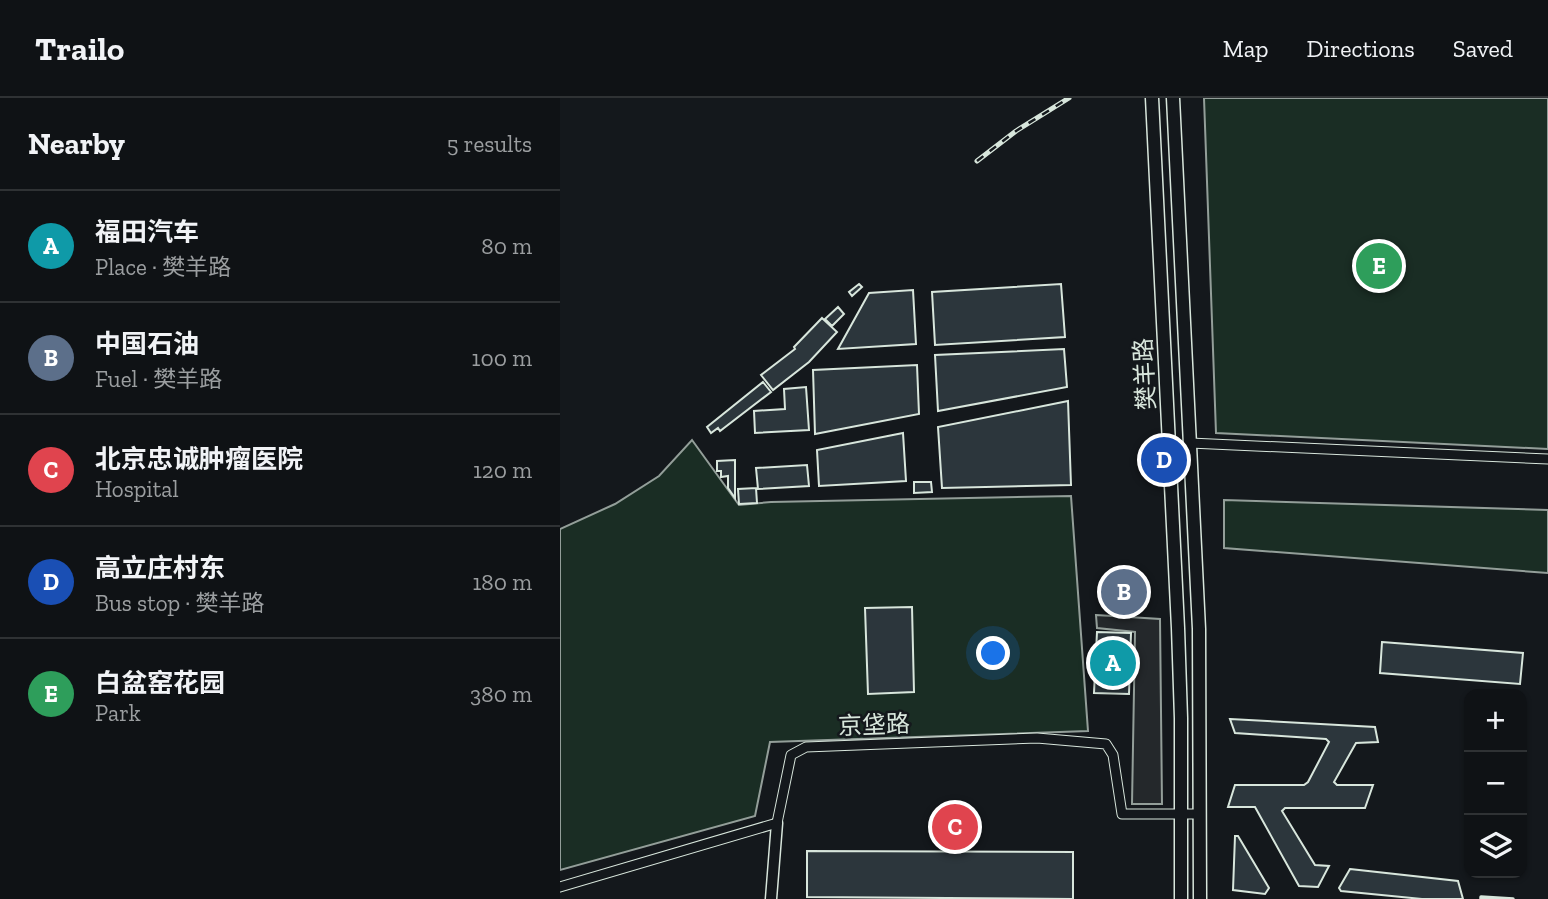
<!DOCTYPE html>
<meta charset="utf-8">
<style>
body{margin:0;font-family:"Zilla Slab","Noto Sans SC",serif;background:#181b1e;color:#f1f3f6}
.controls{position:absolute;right:21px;bottom:21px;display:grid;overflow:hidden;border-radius:14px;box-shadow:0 2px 5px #0004}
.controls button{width:63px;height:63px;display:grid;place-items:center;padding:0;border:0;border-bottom:2px solid #2f3234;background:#0f1215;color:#f1f3f6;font:35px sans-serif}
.you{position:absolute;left:434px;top:556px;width:24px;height:24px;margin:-18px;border:5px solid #fff;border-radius:50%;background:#1a73e8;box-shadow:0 0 0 10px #1a73e833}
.badge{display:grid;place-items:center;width:46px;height:46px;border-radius:50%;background:#d93025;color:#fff;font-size:23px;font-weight:700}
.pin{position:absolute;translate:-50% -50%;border:4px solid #fff;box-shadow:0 2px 7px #0006}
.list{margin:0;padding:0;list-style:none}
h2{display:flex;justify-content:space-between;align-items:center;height:91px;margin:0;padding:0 28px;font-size:30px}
h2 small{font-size:23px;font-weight:400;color:#9b9ea0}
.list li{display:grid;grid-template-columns:46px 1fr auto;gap:21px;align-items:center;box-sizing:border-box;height:112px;padding:0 28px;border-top:2px solid #2f3234}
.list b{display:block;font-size:26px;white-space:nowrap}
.list p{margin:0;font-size:23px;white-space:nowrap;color:#9b9ea0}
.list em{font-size:23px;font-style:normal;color:#9b9ea0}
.icon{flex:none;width:38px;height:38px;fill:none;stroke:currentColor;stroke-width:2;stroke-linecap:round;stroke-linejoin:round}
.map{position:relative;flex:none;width:988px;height:801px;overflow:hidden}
header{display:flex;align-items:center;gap:42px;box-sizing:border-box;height:98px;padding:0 35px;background:#0f1215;border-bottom:2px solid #2f3234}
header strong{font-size:33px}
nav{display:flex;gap:38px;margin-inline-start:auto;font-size:24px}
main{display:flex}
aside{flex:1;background:#0f1215}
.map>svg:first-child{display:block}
.green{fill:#1a2d24;stroke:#939e99;stroke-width:2}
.parking{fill:#24282b;stroke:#939e99;stroke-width:2}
.building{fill:#2c363c;stroke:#d8e6dc;stroke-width:2}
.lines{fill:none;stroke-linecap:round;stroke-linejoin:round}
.minor-casing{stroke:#d8e6dc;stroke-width:11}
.tertiary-casing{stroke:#d8e6dc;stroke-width:13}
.secondary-casing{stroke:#d8e6dc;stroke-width:15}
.minor{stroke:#14181c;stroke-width:9}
.tertiary{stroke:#14181c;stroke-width:10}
.secondary{stroke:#14181c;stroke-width:12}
.rail-casing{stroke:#d8e6dc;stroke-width:5}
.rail{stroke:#14181c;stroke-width:2.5;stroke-dasharray:8;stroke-linecap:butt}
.wall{stroke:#d8e6dc;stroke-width:3.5}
.labels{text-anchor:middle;stroke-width:5;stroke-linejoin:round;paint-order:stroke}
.street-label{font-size:24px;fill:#d8e6dc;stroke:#14181c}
</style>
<header>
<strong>Trailo</strong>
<nav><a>Map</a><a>Directions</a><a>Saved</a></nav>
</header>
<main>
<aside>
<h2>Nearby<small>5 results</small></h2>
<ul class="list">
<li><span class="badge" style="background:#0f9aa8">A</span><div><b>福田汽车</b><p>Place · 樊羊路</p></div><em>80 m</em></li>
<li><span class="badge" style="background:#5c6f8a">B</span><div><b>中国石油</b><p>Fuel · 樊羊路</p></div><em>100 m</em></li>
<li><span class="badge" style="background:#e0444e">C</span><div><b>北京忠诚肿瘤医院</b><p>Hospital</p></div><em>120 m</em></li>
<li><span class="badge" style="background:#1a4fb4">D</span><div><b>高立庄村东</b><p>Bus stop · 樊羊路</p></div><em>180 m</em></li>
<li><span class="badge" style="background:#2e9e5b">E</span><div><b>白盆窑花园</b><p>Park</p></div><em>380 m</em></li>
</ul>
</aside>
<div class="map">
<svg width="988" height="801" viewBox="0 0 988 801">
<rect width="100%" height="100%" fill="#14181c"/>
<path class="green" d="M644,0H988V351L656,335Z
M132,342L179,407L211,404L511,398L528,633L210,644L195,718L0,772V431L55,406L99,378Z
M664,402L988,412V475L664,450Z"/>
<path class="parking" d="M536,517L600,521L602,706H572L575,534L537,530Z"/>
<path class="building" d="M299,186L302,189L292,198L289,194Z
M501,186L505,239L375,247L372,194Z
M353,192L356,246L278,251L309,195Z
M278,209L284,216L272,228L265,221Z
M262,220L277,234L249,264L213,292L201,277L235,251L234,249Z
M504,251L507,289L378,313L375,257Z
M357,267L359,316L255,336L253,272Z
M203,284L211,294L160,333L158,330L151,335L147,329Z
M246,289L249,332L195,335L194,313L225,311L224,291Z
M508,303L511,387L382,390L378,329Z
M343,335L346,383L259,388L257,352Z
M175,362V400L168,390V378L161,379V373H157V363Z
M247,367L249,388L198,391L196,370Z
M354,384H371L372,394L354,395Z
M196,390L197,405L179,406L178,391Z
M352,509L354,594L308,596L305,510Z
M537,534L571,535L569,596L534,595Z
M822,544L963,555L960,586L820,575Z
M670,621L815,629L818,644L796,645L774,684L777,687H813L805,710H725L722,713L755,767L769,768L758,789L739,788L695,709H668L675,687H744L748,684L769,644L766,641L675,635Z
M675,738H678L709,790L705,796L673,792Z
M247,753L513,754V801L247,799Z
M790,771L898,783L903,801H862L781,793L779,790Z"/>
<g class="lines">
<defs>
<path id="minor" d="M630,345L988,361
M0,789L217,725L231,657L246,649L477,640L546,646L553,657L562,716H640"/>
<path id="tertiary" d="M211,801L217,725"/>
<path id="secondary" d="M592,0L618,530L621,620V801
M613,0L639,531L640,801"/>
</defs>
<use href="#minor" class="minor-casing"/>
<use href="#tertiary" class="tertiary-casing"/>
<use href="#secondary" class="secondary-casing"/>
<use href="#minor" class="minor"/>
<use href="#tertiary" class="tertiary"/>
<use href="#secondary" class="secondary"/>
<defs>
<path id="rail" d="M417,63L456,33L509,0"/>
</defs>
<use href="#rail" class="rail-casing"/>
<use href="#rail" class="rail"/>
<path class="wall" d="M921,801V799L953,801"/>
</g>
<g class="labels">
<g class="street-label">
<text transform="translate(585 276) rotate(-93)" y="8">樊羊路</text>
<text transform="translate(314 627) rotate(-2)" y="8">京垡路</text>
</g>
</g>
</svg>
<div class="controls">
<button>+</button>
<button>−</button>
<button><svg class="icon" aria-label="layers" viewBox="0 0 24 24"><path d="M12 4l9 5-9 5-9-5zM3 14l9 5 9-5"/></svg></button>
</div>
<div class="you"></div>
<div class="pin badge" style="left:553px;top:565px;background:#0f9aa8">A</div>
<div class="pin badge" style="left:564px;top:494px;background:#5c6f8a">B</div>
<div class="pin badge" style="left:395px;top:729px;background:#e0444e">C</div>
<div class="pin badge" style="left:604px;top:362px;background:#1a4fb4">D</div>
<div class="pin badge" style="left:819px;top:168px;background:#2e9e5b">E</div>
</div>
</main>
